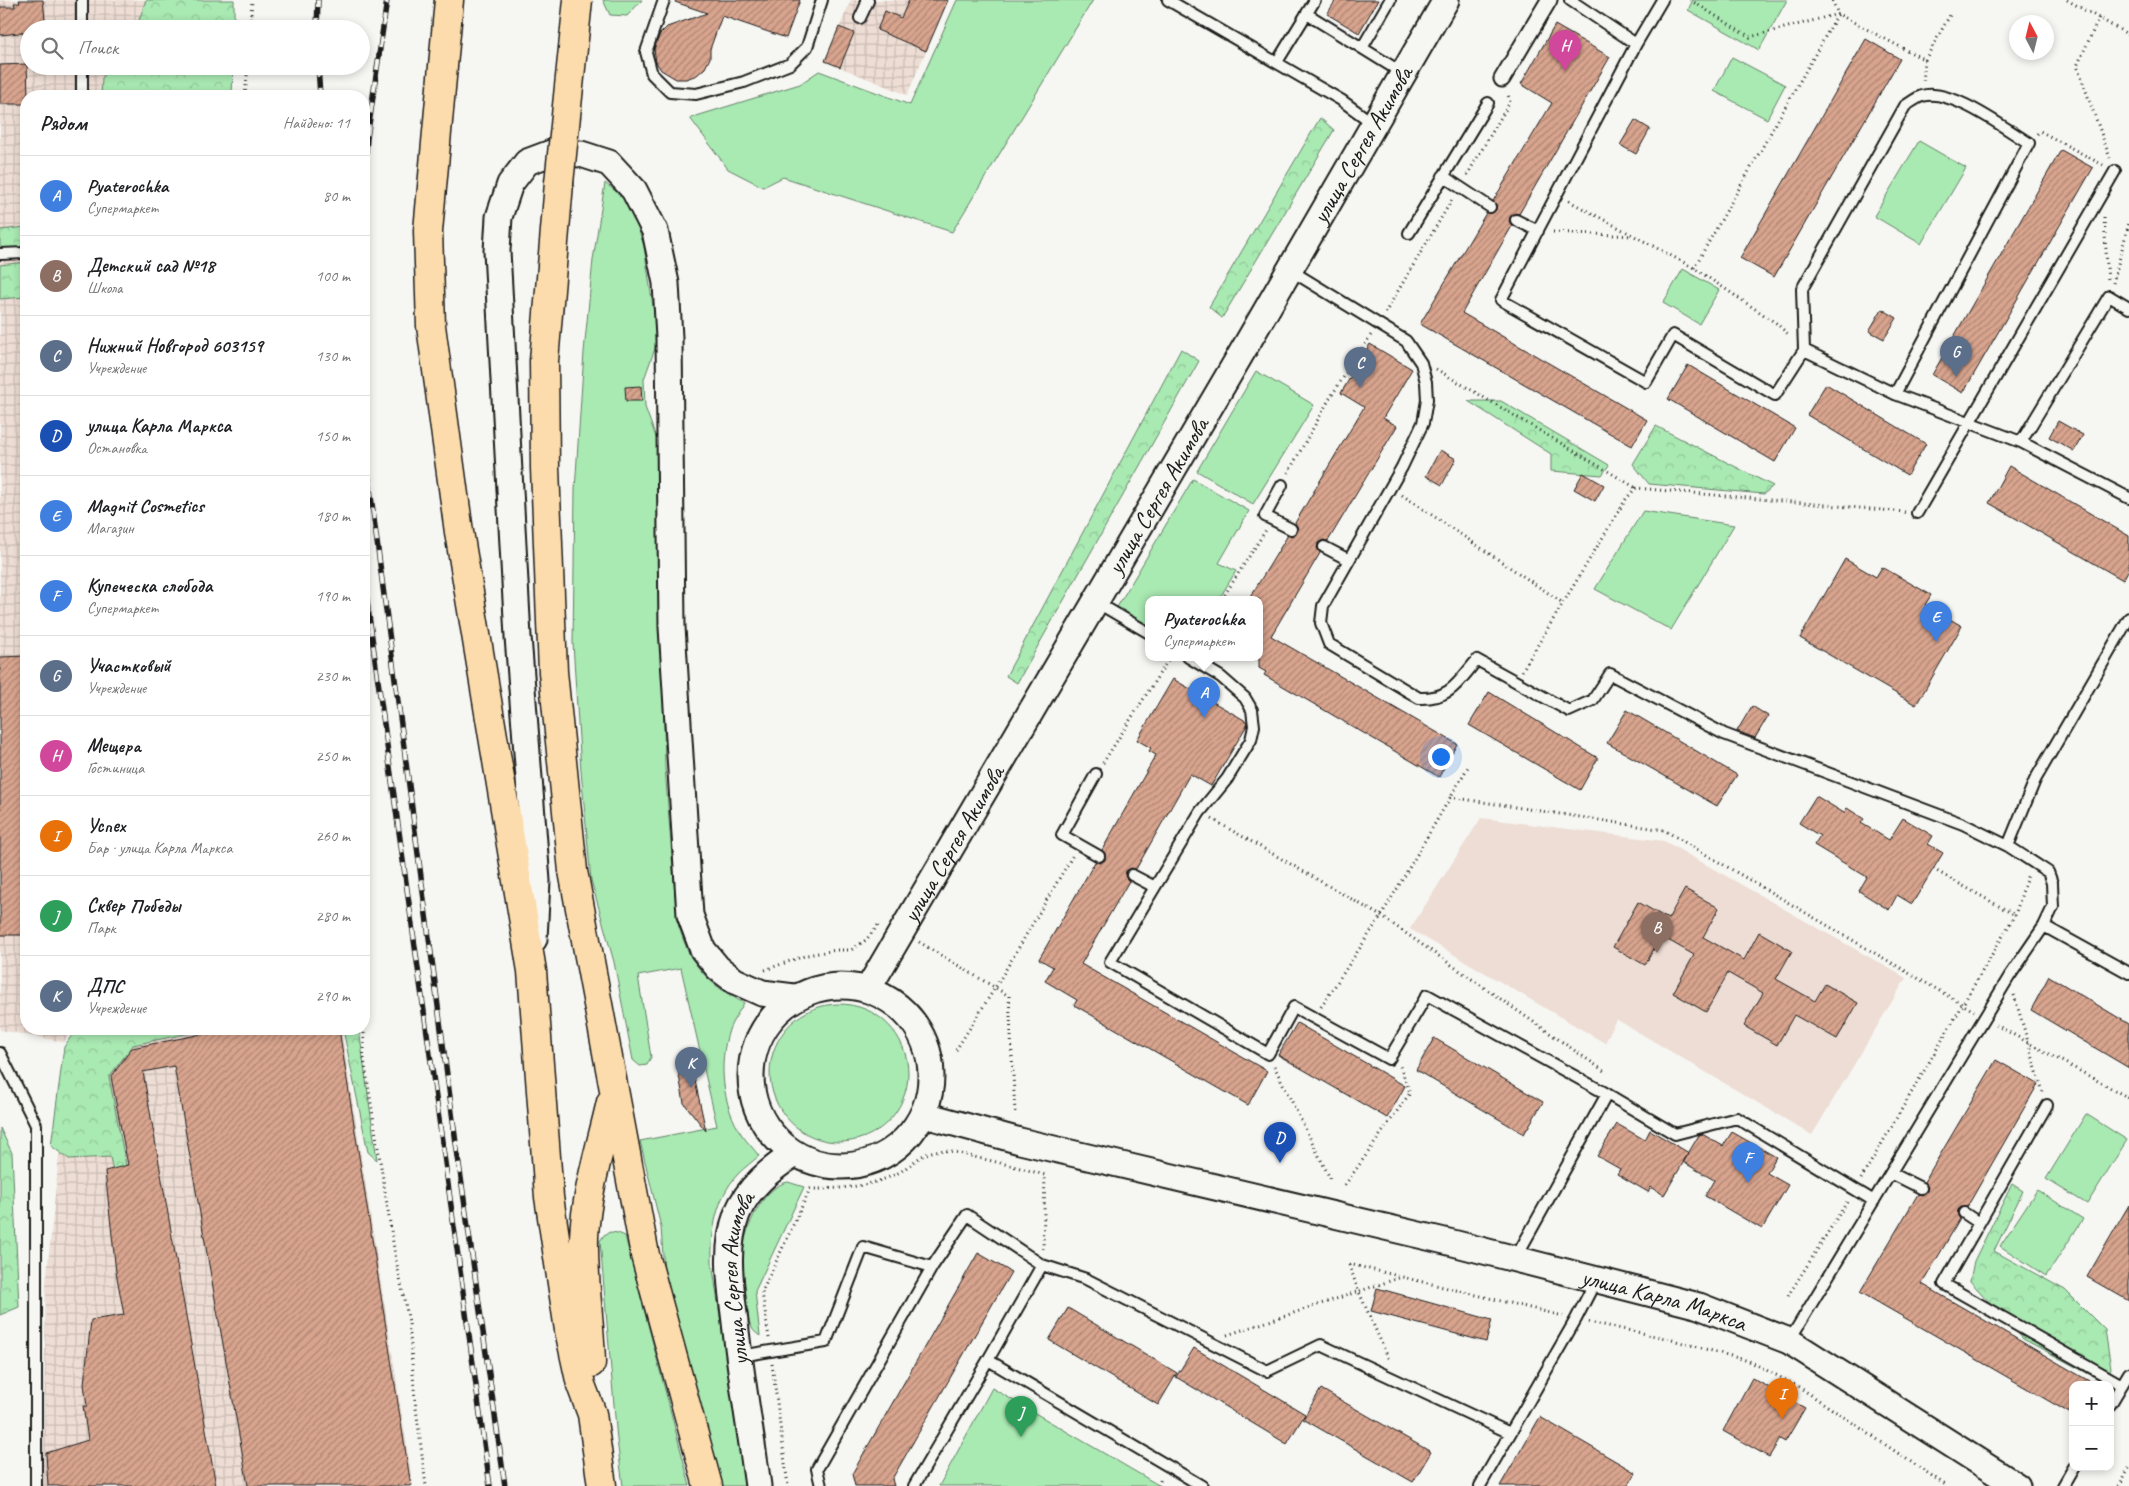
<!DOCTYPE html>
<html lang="ru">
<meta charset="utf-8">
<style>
body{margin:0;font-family:Caveat,sans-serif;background:#f2f2f2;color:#202124}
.controls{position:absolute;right:15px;bottom:15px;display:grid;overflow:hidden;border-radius:10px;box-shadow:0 2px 8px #0003}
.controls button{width:45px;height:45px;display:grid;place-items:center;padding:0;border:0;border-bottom:1px solid #e0e0e0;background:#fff;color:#202124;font:25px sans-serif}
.compass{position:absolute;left:2009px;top:15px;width:45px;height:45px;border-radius:50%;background:#fff;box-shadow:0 2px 8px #0003;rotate:353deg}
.you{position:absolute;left:1440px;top:756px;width:18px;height:18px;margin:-12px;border:4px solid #fff;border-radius:50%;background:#1a73e8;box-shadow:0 0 0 8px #1a73e833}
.badge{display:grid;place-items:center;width:32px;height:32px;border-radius:50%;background:#c8321e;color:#fff;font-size:16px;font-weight:700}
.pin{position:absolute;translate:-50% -41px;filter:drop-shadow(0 1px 2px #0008)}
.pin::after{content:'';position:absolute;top:26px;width:18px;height:15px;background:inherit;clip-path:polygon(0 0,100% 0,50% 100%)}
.popup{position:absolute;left:1145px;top:596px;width:118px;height:65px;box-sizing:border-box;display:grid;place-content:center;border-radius:10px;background:#fff;filter:drop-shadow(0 1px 4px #0005);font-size:16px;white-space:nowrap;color:#757577}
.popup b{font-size:19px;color:#202124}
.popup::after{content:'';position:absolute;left:50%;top:100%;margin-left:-10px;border:10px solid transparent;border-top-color:#fff}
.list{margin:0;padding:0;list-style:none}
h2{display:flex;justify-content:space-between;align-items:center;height:65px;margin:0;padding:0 20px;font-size:21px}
h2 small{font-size:16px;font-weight:400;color:#757577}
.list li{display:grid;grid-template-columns:32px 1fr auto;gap:15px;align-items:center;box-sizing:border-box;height:80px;padding:0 20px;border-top:1px solid #e0e0e0}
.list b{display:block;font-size:19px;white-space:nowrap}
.list p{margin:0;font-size:16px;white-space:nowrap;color:#757577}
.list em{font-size:16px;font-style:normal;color:#757577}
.icon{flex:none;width:28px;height:28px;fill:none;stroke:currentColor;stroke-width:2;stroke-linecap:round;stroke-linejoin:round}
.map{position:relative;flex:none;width:2129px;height:1486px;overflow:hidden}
.search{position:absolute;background:#fff;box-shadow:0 2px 8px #0003;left:20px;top:20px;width:350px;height:55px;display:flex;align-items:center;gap:12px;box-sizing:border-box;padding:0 18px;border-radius:28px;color:#757577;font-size:19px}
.panel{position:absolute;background:#fff;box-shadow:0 2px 8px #0003;left:20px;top:90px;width:350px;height:945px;border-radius:20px}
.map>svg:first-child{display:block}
.built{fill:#edddd4}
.industrial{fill:url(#industrial-grid)}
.green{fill:#a9e9b2;stroke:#628267}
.forest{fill:url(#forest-crowns);stroke:#628267}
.building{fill:url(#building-hatch);stroke:#1c1c1c}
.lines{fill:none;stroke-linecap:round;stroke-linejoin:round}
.service-casing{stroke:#1c1c1c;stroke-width:14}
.pedestrian-casing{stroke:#1c1c1c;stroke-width:19}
.tertiary-casing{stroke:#1c1c1c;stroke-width:29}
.primary-casing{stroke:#1c1c1c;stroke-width:31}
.path{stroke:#1c1c1c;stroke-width:3;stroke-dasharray:1 4;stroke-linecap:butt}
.service{stroke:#f6f6f2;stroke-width:10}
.pedestrian{stroke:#f6f6f2;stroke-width:15}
.tertiary{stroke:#f6f6f2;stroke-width:25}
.primary{stroke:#fcdcac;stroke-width:28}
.rail-casing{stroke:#1c1c1c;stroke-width:5.5}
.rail{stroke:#f6f6f2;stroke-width:4;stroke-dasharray:11;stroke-linecap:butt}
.primary-bridge-casing{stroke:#1c1c1c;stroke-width:31;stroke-linecap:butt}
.primary-bridge{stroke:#fcdcac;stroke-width:28}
.labels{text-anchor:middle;stroke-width:4.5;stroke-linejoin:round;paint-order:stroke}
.street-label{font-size:24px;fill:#1c1c1c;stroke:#f6f6f2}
</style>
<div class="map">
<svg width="2129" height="1486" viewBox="0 0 2129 1486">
<defs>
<pattern id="industrial-grid" width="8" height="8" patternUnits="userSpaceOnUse" patternTransform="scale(1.25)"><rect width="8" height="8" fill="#edddd4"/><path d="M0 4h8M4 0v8" fill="none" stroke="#cbbdb5"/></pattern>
<pattern id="forest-crowns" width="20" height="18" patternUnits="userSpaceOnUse" patternTransform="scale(1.25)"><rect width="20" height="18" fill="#a9e9b2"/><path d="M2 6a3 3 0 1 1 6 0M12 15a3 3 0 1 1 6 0" fill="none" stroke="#91c798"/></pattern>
<pattern id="building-hatch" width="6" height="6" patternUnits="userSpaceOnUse" patternTransform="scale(1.25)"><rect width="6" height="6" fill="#d8a48e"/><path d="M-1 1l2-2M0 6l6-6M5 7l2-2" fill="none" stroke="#ae8573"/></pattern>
</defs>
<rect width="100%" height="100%" fill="#f6f6f2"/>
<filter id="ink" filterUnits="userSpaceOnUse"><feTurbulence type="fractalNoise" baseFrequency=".02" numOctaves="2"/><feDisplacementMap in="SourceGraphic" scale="10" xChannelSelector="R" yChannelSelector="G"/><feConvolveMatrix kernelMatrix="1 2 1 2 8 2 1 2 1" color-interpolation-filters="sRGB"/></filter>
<g filter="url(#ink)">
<path class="built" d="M1481,818L1664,841L1906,978L1812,1135L1616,1019L1605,1043L1410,929Z"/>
<path class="industrial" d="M0,0H187L189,29H29V66H192L195,96H26V1029H72L64,1042L0,1030Z
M851,0H948L907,95L825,61Z
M123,1029H356V1031L342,1035L413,1486H43L46,1283L69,1059Z"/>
<path class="green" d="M603,0H642L627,16L610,15Z
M957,0H1093L952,232L783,177L763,187L728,169L690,118L800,84L819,71L910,105Z
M1693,0H1787L1759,50L1688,10Z
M1732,57L1785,85L1767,119L1714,91Z
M1919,141L1966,168L1921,244L1874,216Z
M605,183L623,197L636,222L644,246L658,340L644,379L645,407L657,440L665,768L677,920C689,963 704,982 744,1003C739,1012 732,1021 729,1030C718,1063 722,1106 742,1135C747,1142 754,1149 759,1156C752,1162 745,1167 738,1174C716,1198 711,1231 712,1262L745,1486H721L665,1285L661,1227L640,1141L717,1126L681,968L638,976L651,1057L647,1065L640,1066L633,1060L614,962L591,880L581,771L573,643L575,490L584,352L593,260Z
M1683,269L1719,290L1699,324L1663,303Z
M1256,371L1314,405L1253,504L1197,471Z
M1193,479L1249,511L1219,563L1236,571L1219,599H1149V629L1116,609Z
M1643,511L1734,525L1671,630L1595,589Z
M770 1073a69 69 0 1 1 138 0a69 69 0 1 1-138 0Z
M2086,1114L2127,1140L2087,1204L2046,1179Z
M788,1182L804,1187L755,1291L760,1336C757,1334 753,1331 752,1328C747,1320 747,1307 746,1298C744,1280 742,1262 744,1244C748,1222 765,1186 788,1182Z
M2037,1190L2083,1219L2046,1276L2000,1246Z
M610,1232L618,1233L625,1236L690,1486H623L617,1440L600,1241L604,1235Z
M992,1388L1160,1486H939Z"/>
<path class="forest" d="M146,0H234V29H136Z
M110,66H233L232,96H101L102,78Z
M1320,118L1334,130L1222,318L1209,307Z
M26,227V247L0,248V230Z
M26,262V297L0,299V265Z
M1181,349L1199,361L1017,683L1006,676Z
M1468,401H1501L1609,465L1602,475L1551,471V454Z
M1656,426L1773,486L1764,494L1649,484L1633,464Z
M76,1029H208L133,1045L109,1077L169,1389L156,1391L110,1157L69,1159L51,1146L64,1047Z
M343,1029H359L377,1160L368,1152Z
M0,1128L12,1153L19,1307L0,1315Z
M2012,1184L2023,1191L1994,1251L2065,1290L2105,1330L2111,1368L2104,1382L2023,1339L1970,1281L1974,1261Z"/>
<path class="building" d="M19,0H43L46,29H29V32L0,35V7H15L14,3H20Z
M676,0H800L786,38L722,16L710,49V58L705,68L697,75L686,79H676L661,70L656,62L654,49L660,34L667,27L707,13L675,2Z
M909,0H948L926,51L877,30L885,11L901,18Z
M1336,0H1378L1359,33L1327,14Z
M1555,25L1610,57L1519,214L1515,213L1510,217L1509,221L1512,226L1462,313L1647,420L1632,446L1420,324L1486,213H1493L1496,210V204L1493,201L1552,103L1521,84Z
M839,27L854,33L840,67L825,61Z
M1866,39L1900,59L1774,277L1740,258Z
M27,64L28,96H26V104H0V65Z
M1635,120L1650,129L1636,154L1620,145Z
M2061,150L2093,168L1963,393L1932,375Z
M1882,309L1897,318L1884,339L1869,331Z
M1370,344L1412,369L1383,418L1397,426L1328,541L1323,540L1318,543L1317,548L1320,553L1271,636L1457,744L1439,777L1264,675L1266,672L1259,668V599H1249L1288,535L1292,536L1297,532L1298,528L1295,523L1364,407L1341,393Z
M1688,365L1795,428L1775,462L1668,399Z
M1826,384L1926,444L1907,475L1807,415Z
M641,386L642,401H626L625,387Z
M2058,421L2083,435L2074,451L2049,437Z
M1440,450L1456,459L1442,485L1426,476Z
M2009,466L2129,536V569L2123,580L1989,503Z
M1583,473L1604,485L1595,501L1574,489Z
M1845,559L1876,577L1882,567L1931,595L1925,605L1962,626L1916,705L1800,638Z
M26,656V935H0V657Z
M1173,679L1246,721L1247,725L1211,786L1190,774L1136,869L1131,868L1126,871L1125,876L1129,881L1081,964L1267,1071L1248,1105L1074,1005L1077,1000L1045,981L1053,967L1039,959L1095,862L1100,863L1105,860V853L1102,850L1156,755L1149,751L1151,748L1137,740Z
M1489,692L1598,758L1580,790L1469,725Z
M1752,706L1768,716L1755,738L1737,731Z
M1627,710L1737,775L1717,806L1607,743Z
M1816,796L1844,813L1847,808L1864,819L1861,823L1889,840L1903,818L1933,836L1928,844L1943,853L1912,904L1897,895L1889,910L1859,891L1867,877L1814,845L1820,836L1799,823Z
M1685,889L1719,908L1703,937L1744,960L1759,932L1792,951L1776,979L1815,1001L1825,984L1858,1003L1837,1039L1794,1015L1777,1045L1744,1026L1763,993L1728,973L1706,1012L1673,993L1694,955L1661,936L1645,965L1613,947L1638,902L1668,919Z
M2049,976L2129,1024V1068L2031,1010Z
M1297,1023L1405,1086L1387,1118L1278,1055Z
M227,1029H339L411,1486H248L174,1066L143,1072L216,1486H48L46,1453L88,1440L83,1406H87L84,1384L91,1320L124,1315L116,1272L105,1171L128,1165L111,1077L132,1048Z
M1434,1038L1543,1102L1524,1134L1416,1070Z
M1996,1060L2038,1084L1967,1207H1961L1958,1210V1216L1960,1219L1922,1284L2096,1385H2073V1415L1860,1292L1918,1194L1922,1195L1927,1191L1928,1187L1924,1182Z
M692,1067L706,1131L684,1103L678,1070Z
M1617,1124L1645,1140L1650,1130L1689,1153L1664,1195L1651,1187L1648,1192L1617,1174L1620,1169L1597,1156Z
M1732,1132L1776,1157L1767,1173L1788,1185L1762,1229L1705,1196L1714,1180L1683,1162L1699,1135L1702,1134L1723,1146Z
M2129,1205V1301L2087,1277Z
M978,1253L1011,1272L892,1479L894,1486H855L852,1474Z
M1377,1288L1492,1320L1486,1342L1371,1311Z
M1068,1308L1177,1373L1158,1405L1049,1340Z
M1194,1348L1305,1414L1287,1444L1176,1377Z
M1752,1378L1805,1408L1785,1442L1780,1439L1769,1457L1723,1431Z
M1321,1389L1431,1452L1413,1482L1303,1419Z
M1540,1417L1636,1473L1628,1486H1500Z"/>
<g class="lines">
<defs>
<path id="service" d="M664,0L646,52L652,74L670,92L696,94L744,82L790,64L807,47L822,0
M1168,0L1341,100L1374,124
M1570,0L1636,44L1501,300L1646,382L1673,335L1775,395L1804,350L1895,394L2021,442L2109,296L2129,308
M1307,14L1362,48L1390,0
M860,18L868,1L866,0
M82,29V0
M1636,44L1662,0
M1362,48L1404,74
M1277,62L1315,0
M82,96V66
M1443,176L1490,207
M1516,220L1538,231
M1409,233L1488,103
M0,254L26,253
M1290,270L1406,341L1421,363L1426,382L1427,400L1423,423L1402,467L1323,606L1321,623L1329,644L1419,698C1451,699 1458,682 1477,660L1569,711L1593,700L1610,674L1724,734L1963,824L2008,846
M1804,350L1802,289L1905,106C1910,103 1916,98 1922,96C1950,87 2004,128 2029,143L1895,394
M2021,442L2129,498
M1282,485L1265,516L1291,529
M1917,513L2115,171
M1324,547L1349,560
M1096,602L1149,633
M1188,657L1221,677L1245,698L1252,710L1254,726L1251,740L1227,779L1200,812L1110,962L1268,1054L1294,1007L1389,1059L1427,995L1607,1094L1515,1259
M1096,774L1062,835L1099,856
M1132,875L1155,887
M2044,926L2129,973
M0,1053L36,1125V1486
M1607,1094L1675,1134L1737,1118L1874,1201
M2047,1105L1944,1284L2122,1385
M1891,1173L1921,1188
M1964,1213L1979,1223
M1789,1341L2009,977L2044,926L2053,907L2052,883L2048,872L2008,846L2035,780L2129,618
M740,1356L826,1342L863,1247L932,1267L967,1215L1042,1265L1086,1279L1267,1371L1321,1345L1510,1433
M988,1360L1042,1265
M2110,1405L2129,1373
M821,1486L817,1469L932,1267
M914,1486L988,1360L1202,1486
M1480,1486L1576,1319L1596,1280
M2063,1486L2074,1467"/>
<path id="pedestrian" d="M1502,79L1549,0"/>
<g id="tertiary">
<path d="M534,939L537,881L518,637L497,251L499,217L510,184L527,162L551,153L581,154L609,163L634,190L655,231L666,283L669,338L672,627L690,915L703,950L718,968L735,981L762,993L794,997"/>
<circle cx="841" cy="1076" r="90"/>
<path id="s1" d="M868,989L1238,359L1446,0"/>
<path id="s2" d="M925,1115L1020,1141L1453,1243L1699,1306L1789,1341L2017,1486"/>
<path id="s3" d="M758,1486C751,1434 742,1383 736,1331C732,1292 723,1251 737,1214C748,1187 771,1169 794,1154"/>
</g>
<path id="primary" d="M449,0L428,231L431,326L459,532L532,971L549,1197L569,1330L581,1385L592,1414L602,1486
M559,183L544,361L545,468L553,672L573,871L645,1255L708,1486
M591,1363C590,1321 583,1280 584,1237C586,1192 601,1146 611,1102"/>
</defs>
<use href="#service" class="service-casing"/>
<use href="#pedestrian" class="pedestrian-casing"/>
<use href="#tertiary" class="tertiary-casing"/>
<use href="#primary" class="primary-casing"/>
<path class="path" d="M1690,0L1750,37L1838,14L1832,0
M2067,0L2129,35
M2099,18L2077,66L2110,158
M250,29L252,0
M1925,60L1950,15
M245,96L248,66
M2037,134L2040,131L2103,165
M1467,175L1510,102L1508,94
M1569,201L1694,268L1776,323L1789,335
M2104,218L2108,282
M1553,232L1632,236
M1694,268L1838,14L1925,60L1923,83
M2113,283L2129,223
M1385,313L1453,198
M1436,369L1636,488
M1288,473L1330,398L1371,335
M1402,495L1563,603
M1222,599L1266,530
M1522,671L1626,499L1636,488L1905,512
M1103,763L1170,657
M1450,797L1664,830L1974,1011
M1212,819L1381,916L1607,1073
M1933,869L2015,915
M919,942L1009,996L1015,1113
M765,970L807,955L836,950H851L866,940L879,924
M2014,995L2043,1092
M1321,1007L1381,916L1468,767
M364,1018V1059L395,1255L409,1322L415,1400L426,1486
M1996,1025L2129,1098
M956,1050L995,988L1073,855
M1274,1066L1332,1182
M1861,1179L2015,915L2028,874
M1345,1185L1410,1093L1400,1066
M1349,1264L1563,1316
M1349,1265L1359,1292L1389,1360
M1788,1296L1847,1202
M1589,1322L1665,1338L1749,1361L1799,1387L1947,1486
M1227,1335L1402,1277
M769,1338L762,1292L810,1189C841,1189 872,1187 900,1172C911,1165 922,1153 936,1151C949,1149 962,1154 974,1157C998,1162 1021,1168 1045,1175L1043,1249
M772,1364L788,1486
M1159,1486L1161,1477
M2119,1486L2129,1468"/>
<use href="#service" class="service"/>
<use href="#pedestrian" class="pedestrian"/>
<use href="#tertiary" class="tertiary"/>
<use href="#primary" class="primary"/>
<defs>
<path id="rail" d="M317,29L318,0
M318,66L320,96
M364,179L367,138L387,0
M364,443L456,1143L505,1486
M364,580L490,1486"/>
</defs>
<use href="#rail" class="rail-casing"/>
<use href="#rail" class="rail"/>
<defs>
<path id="primary-bridge" d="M559,183L578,0"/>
</defs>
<use href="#primary-bridge" class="primary-bridge-casing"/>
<use href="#primary-bridge" class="primary-bridge"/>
</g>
</g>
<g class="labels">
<g class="street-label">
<text dy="8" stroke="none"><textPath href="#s1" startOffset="978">улица Сергея Акимова</textPath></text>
<text dy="8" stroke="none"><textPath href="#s1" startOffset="572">улица Сергея Акимова</textPath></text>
<text dy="8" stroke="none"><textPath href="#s1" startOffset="168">улица Сергея Акимова</textPath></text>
<text dy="8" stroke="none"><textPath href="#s3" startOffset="210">улица Сергея Акимова</textPath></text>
<text dy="8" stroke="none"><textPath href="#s2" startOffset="762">улица Карла Маркса</textPath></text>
</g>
</g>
</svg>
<div class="controls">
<button>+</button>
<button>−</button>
</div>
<svg class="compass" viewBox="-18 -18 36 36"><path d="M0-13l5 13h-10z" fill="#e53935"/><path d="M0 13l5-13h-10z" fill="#757577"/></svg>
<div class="you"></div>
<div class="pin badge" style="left:1204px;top:718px;background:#3f7fe0">A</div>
<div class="popup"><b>Pyaterochka</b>Супермаркет</div>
<div class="pin badge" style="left:1657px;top:953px;background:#8d6e63">B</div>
<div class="pin badge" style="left:1360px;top:388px;background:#5c6f8a">C</div>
<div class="pin badge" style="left:1280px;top:1163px;background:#1a4fb4">D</div>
<div class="pin badge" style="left:1936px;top:642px;background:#3f7fe0">E</div>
<div class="pin badge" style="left:1748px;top:1183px;background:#3f7fe0">F</div>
<div class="pin badge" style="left:1956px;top:377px;background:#5c6f8a">G</div>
<div class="pin badge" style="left:1565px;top:71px;background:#d1479c">H</div>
<div class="pin badge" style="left:1782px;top:1419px;background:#e8710a">I</div>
<div class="pin badge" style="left:1021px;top:1437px;background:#2e9e5b">J</div>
<div class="pin badge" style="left:691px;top:1088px;background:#5c6f8a">K</div>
<div class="search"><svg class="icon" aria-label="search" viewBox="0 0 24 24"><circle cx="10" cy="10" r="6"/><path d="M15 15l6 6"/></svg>Поиск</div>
<section class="panel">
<h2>Рядом<small>Найдено: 11</small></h2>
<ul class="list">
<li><span class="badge" style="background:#3f7fe0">A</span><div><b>Pyaterochka</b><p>Супермаркет</p></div><em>80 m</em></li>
<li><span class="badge" style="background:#8d6e63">B</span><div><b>Детский сад №18</b><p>Школа</p></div><em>100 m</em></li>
<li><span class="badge" style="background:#5c6f8a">C</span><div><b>Нижний Новгород 603159</b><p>Учреждение</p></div><em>130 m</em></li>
<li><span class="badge" style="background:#1a4fb4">D</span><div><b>улица Карла Маркса</b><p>Остановка</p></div><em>150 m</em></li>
<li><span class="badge" style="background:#3f7fe0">E</span><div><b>Magnit Cosmetics</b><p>Магазин</p></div><em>180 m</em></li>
<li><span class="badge" style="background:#3f7fe0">F</span><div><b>Купеческа слобода</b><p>Супермаркет</p></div><em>190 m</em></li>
<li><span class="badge" style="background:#5c6f8a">G</span><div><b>Участковый</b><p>Учреждение</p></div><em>230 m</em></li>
<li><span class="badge" style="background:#d1479c">H</span><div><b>Мещера</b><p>Гостиница</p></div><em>250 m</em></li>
<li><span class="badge" style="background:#e8710a">I</span><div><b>Успех</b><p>Бар · улица Карла Маркса</p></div><em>260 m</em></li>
<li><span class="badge" style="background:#2e9e5b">J</span><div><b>Сквер Победы</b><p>Парк</p></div><em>280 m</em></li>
<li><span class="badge" style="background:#5c6f8a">K</span><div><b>ДПС</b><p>Учреждение</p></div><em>290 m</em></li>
</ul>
</section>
</div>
